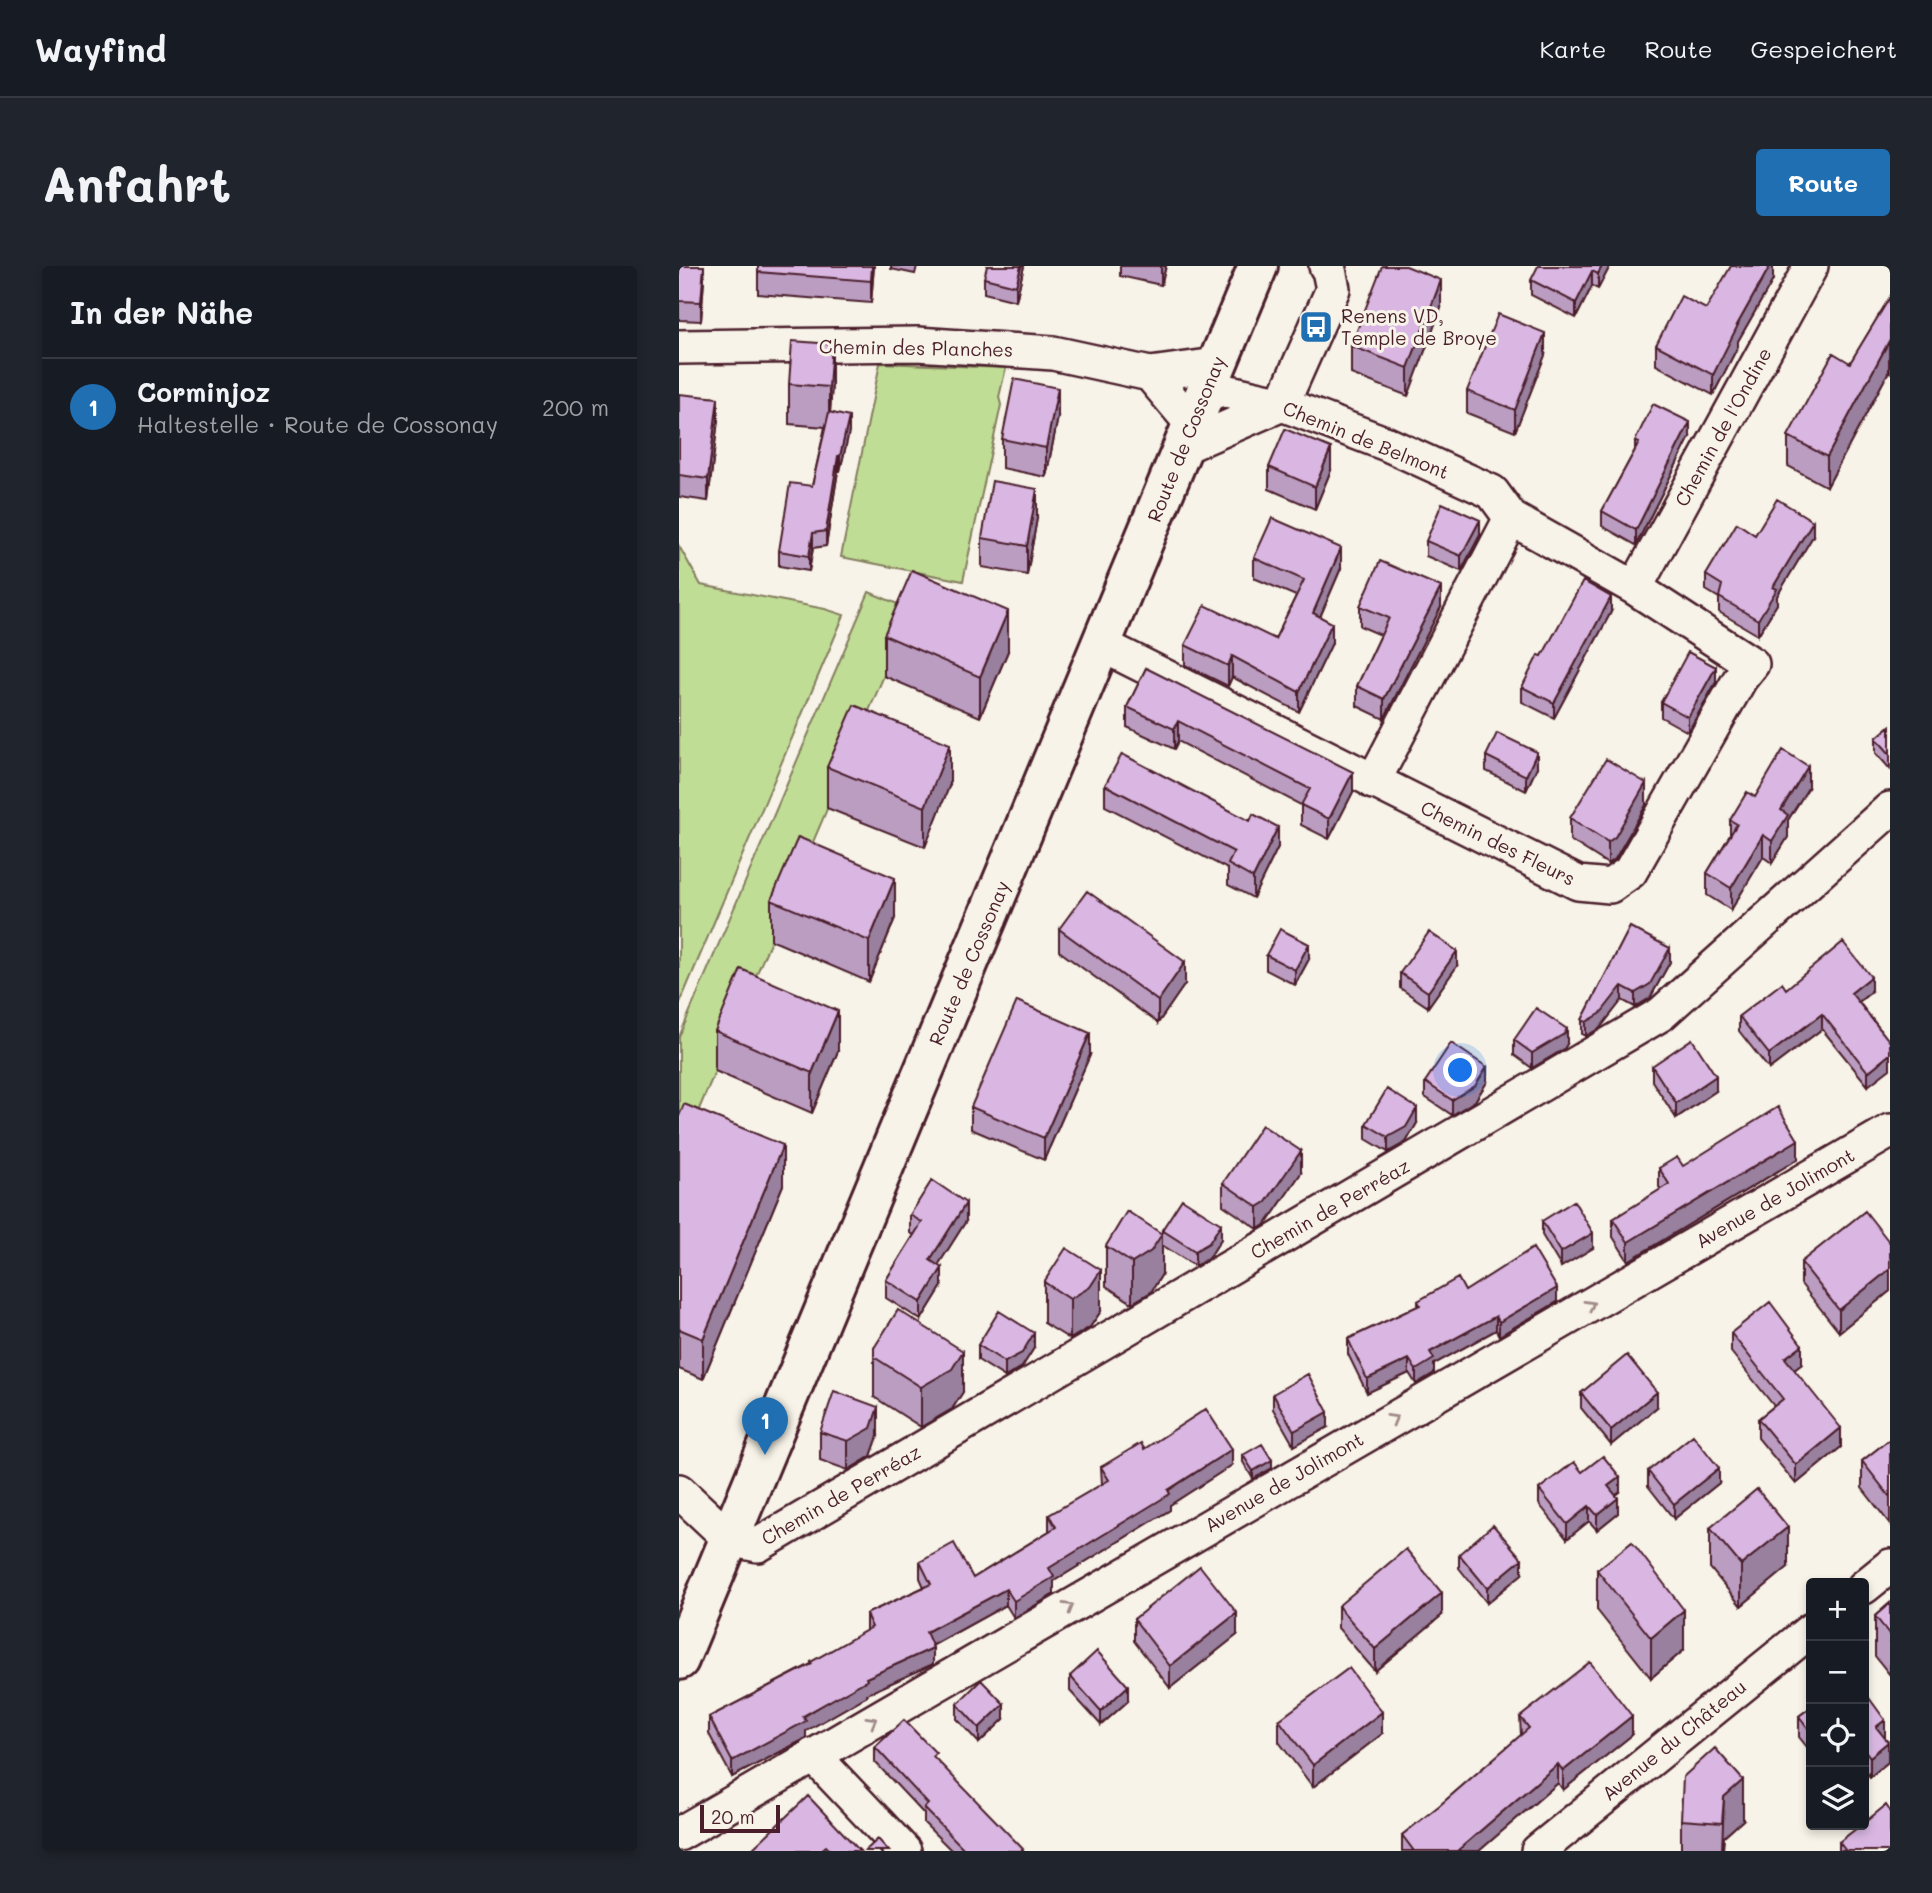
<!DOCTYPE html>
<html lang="de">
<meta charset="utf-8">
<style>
body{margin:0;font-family:Mali,sans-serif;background:#20242c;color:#f1f3f6}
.controls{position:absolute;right:21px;bottom:21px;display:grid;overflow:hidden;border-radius:7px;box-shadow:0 4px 10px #0003}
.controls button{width:63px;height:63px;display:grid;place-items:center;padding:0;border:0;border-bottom:2px solid #363941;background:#171b24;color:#f1f3f6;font:35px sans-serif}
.scale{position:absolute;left:21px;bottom:18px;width:80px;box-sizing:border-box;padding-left:7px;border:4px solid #4a1f2b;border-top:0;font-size:19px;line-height:24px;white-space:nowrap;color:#4a1f2b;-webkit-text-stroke:5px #f7f3e8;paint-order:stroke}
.you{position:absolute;left:782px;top:805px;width:24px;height:24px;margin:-18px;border:5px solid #fff;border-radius:50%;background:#1a73e8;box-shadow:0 0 0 10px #1a73e833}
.badge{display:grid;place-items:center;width:46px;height:46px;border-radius:50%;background:#1f6fb2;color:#fff;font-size:23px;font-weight:700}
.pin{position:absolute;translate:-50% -58px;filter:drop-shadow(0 2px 4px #0008)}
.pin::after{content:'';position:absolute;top:37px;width:24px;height:21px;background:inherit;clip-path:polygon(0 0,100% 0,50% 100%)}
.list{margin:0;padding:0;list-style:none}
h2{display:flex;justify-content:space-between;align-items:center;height:91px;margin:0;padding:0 28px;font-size:30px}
h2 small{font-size:23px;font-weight:400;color:#9ea1a6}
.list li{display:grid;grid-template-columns:46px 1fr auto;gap:21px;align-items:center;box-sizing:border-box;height:98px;padding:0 28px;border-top:2px solid #363941}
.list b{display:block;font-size:26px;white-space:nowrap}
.list p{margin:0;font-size:23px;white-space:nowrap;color:#9ea1a6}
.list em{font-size:23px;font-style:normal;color:#9ea1a6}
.icon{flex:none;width:38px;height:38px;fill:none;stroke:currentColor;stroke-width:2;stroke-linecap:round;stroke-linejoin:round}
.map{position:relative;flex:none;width:1211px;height:1585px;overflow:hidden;border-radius:7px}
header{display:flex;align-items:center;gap:42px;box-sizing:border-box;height:98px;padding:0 35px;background:#171b24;border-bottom:2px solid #363941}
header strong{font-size:33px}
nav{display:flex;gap:38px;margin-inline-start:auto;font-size:24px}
.intro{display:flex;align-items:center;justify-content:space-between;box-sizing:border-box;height:168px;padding:0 42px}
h1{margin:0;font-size:49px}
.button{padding:18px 32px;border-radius:7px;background:#1f6fb2;color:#fff;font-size:24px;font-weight:700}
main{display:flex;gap:42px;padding:0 42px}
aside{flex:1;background:#171b24;border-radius:7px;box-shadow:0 4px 10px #0003}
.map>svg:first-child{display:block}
.green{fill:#c0dd95;stroke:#857e60;stroke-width:2}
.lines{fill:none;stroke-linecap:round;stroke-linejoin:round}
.minor-casing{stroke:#4a1f2b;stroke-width:38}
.major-casing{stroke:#4a1f2b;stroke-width:44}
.minor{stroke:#f7f3e8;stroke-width:33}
.major{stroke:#f7f3e8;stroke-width:38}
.wall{fill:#bb9dc2;stroke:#4a1f2b;stroke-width:2}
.shaded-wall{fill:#98809e;stroke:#4a1f2b;stroke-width:2}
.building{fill:#d9b7e2;stroke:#4a1f2b;stroke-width:2}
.oneway{stroke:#a0898a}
.labels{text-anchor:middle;stroke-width:6;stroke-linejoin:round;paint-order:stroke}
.poi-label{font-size:19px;fill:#4a1f2b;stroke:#f7f3e8;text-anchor:start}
.street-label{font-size:19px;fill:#4a1f2b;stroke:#f7f3e8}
</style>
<header>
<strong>Wayfind</strong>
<nav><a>Karte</a><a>Route</a><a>Gespeichert</a></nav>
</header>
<div class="intro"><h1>Anfahrt</h1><a class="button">Route</a></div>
<main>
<aside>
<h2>In der Nähe<small></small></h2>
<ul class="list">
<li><span class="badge">1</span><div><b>Corminjoz</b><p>Haltestelle · Route de Cossonay</p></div><em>200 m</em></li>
</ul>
</aside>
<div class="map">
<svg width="1211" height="1585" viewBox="0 0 1211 1585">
<rect width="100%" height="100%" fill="#f7f3e8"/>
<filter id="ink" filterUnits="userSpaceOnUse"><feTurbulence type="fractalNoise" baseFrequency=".0143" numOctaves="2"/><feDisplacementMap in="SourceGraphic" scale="14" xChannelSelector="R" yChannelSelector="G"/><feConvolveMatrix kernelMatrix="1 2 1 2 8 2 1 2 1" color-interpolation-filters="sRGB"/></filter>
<g filter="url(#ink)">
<path class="green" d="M201,97L327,102L320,131L322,139L284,315L162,291Z
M0,280L22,319L146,343L165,349L0,739Z
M190,326L233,344L0,890V771Z"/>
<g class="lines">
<defs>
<path id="minor" d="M0,81L238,78L374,87L471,108L537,99
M471,108L514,159
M504,181L603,138L654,23L650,4L647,0
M956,322L1132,0
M423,379L899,617L931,620L951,606L1061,413L1073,398L956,322L832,252L813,226L708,178L603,138L529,121
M694,516L832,252
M0,1225L51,1273L79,1279L982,748L1211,543
M1185,1321L1211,1300
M134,1489L225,1585
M0,1568L1211,865
M859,1585L1132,1364"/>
<path id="major" d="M0,1394L579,0"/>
</defs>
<use href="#minor" class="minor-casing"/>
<use href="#major" class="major-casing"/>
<use href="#minor" class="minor"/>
<use href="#major" class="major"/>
</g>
<path class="wall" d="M0,0L25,14L22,55L0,54Z
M79,0H195L192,37L79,28Z
M212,0H238L236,8L212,3Z
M345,0L337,35L305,27V12Z
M441,0H487L482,19L441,10Z
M931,0L919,23L913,20L897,52L852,29V14Z
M1094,0V14L1059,75V80L1034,129L977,99V79Z
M1211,31V106L1210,105L1148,221L1109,200V170L1171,97Z
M762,42L729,130L672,108V80Z
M866,89L836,166L788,147V125Z
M110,118H153L151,147L170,166L161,205H159L147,280L134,282L130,305L100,300V285L133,220L146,161L110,158Z
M0,131L39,154L29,235L0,231Z
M379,151L367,211L323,202V173Z
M1011,171L957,279L923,260V245L956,184V175Z
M590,201L652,204L636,243L590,223Z
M358,252L348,309L303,301V272Z
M801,269L782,305L747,290V275Z
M1076,269L1134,270L1098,330V338L1079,369L1040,346V332L1027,324V309Z
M575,292L662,302L641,351L653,377L620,446L553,411L549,420L506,399V379L596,373L617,330L575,312Z
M681,340L762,341L705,453L678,440V420L702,369L681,360Z
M932,346L875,452L843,436V421L863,390Z
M205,369L329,385L301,451L205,410Z
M467,402L674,526L650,573L622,559V539L499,475L495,483L448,461V441Z
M1037,416L1009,466L982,451V436Z
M1211,460V503L1197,487V472Z
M807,490L858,501L847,525L807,505Z
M148,501L271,518L246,581L148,542Z
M426,519L571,555L599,581L574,632L549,619V603L426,540Z
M1129,522L1109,554V571L1093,597L1084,591L1052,644L1028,629V607L1051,569V554L1076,531Z
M967,539L936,593L929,598L891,574V552Z
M92,634L216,652L190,716L92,674Z
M951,661L991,696L971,732L956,741L943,734L921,762L907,770L903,768V754Z
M380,663L506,718L479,757L380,685Z
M587,689L630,693L616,719L587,704Z
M778,700L749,741L721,722V707Z
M1107,723L1192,726L1180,736L1211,776L1189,820L1143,763L1090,803L1060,765V750Z
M36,765L159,785L133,847L36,805Z
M835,774L888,778L885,783L853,802L835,789Z
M411,789L365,894L292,863V841Z
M973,800L1037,825L997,852L973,815Z
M746,816H808L796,835L773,849L746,831Z
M0,850L104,919L24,1113L0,1103Z
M738,857L727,876L709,886L687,873V858Z
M1119,893L949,995L934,971V953L982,923L980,921V902Z
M622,907L587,958L579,963L544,939V917Z
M231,949L287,955L259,999L263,1020L242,1054L207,1032V1014L235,969L231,967Z
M863,955L914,982L882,1001L863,969Z
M483,964L542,973L530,992L516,1000L483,979Z
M1211,977V1025L1160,1066L1122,1018V996Z
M427,980L483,1008L472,1026L453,1037L427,1020Z
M365,1016L422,1045L411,1061L391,1073L365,1057Z
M786,1025L878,1036L820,1070L817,1064L755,1098V1107L737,1118L730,1107L688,1127L669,1088V1073L739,1040V1035Z
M1052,1067L1123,1098L1115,1104L1162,1181L1117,1218L1079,1172V1153L1095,1140L1052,1086Z
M299,1079L355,1082L343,1101L326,1111L299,1094Z
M195,1082L284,1126L273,1143L242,1161L195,1131Z
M902,1127L978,1141L932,1179L902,1142Z
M594,1128L649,1161L615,1180L594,1143Z
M141,1166L199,1170L192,1190L169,1204L141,1194Z
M1211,1173V1258L1183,1222V1195Z
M465,1183L553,1199L491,1239V1244L375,1315V1328L335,1352L327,1339L253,1380L254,1398L188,1428V1430L127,1465V1472L120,1476L53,1511L30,1468V1451L132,1398V1396L187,1365V1348L245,1321L241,1312V1296L294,1312L370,1265V1249L423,1218L422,1201Z
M564,1189L593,1202L574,1213L564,1196Z
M969,1205L1040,1217L995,1253L969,1220Z
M903,1206L941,1226L937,1229L939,1247L918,1264L910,1255L888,1273L860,1238V1223Z
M1031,1262L1109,1301L1062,1340L1031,1302Z
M780,1288L843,1308L808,1337L780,1302Z
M918,1304L1005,1384L972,1412L918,1344Z
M1211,1337V1409L1196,1390V1350Z
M659,1340L763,1349L696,1405L659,1362Z
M455,1353L558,1369L491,1422L455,1375Z
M391,1410L449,1435L422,1459L391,1425Z
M1185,1425L1206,1472L1209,1496L1191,1511L1185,1503Z
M278,1438L325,1453L300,1477L278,1453Z
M1132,1441V1486L1120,1471V1450Z
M841,1451L953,1469L884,1524L879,1517L800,1585H723V1569L760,1540L842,1469Z
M600,1454L703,1468L634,1521L600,1476Z
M196,1481L257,1494L344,1585H273L245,1557V1548L196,1496Z
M1002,1554H1064L1045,1571L1044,1585H1002Z
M1160,1576L1211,1585H1160Z"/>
<path class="shaded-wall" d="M25,0V14L22,55V36Z
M193,0H195L192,37V15Z
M342,0H345L337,35V20Z
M482,0H487L482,19Z
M923,0H931L919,23V8Z
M1091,0H1094V14L1059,75V80L1034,129V109L1058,59Z
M913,5V20L897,52V37Z
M762,14V42L729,130V102Z
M866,67V89L836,166V144Z
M1210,75V105L1148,221V191Z
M153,78V118L150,161V121Z
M379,122V151L367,211V182Z
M39,132V154L29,235V213Z
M170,151V166L161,205V190Z
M1011,156V171L957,279V264Z
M652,182V204L636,243V221Z
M159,190V205L147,280V265Z
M358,223V252L348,309V280Z
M801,254V269L782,305V290Z
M1134,255V270L1098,330V338L1079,369V354L1094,321Z
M134,267V282L130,305V290Z
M662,282V302L634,367V347Z
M762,321V341L705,453V433Z
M932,331V346L875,452V437Z
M329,345V385L301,451V411Z
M653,357V377L620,446V426Z
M553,390V411L549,420V400Z
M1037,401V416L1009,466V451Z
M499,455V475L495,483V463Z
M271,478V518L246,581V541Z
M858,486V501L847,525V510Z
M1129,500V522L1109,554V571L1093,597V575L1102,544Z
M674,506V526L650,573V553Z
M967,517V539L936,593L929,598V576Z
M599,561V581L574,632V612Z
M1084,569V591L1052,644V622Z
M216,612V652L190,716V675Z
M630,678V693L616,719V704Z
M991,682V696L971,732L956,741V727Z
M778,685V700L749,741V726Z
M506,696V718L479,757V735Z
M1192,711V726L1172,742V727Z
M943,720V734L921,762L907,770V756Z
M159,745V785L133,847V807Z
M1143,748V763L1090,803V788Z
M888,763V778L885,783L853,802V787Z
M411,767V789L365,894V872Z
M1211,788V803L1189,820V806Z
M808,801V816L796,835L773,849V834Z
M1037,810V825L997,852V837Z
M738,842V857L727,876L709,886V871Z
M1119,874V893L949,995V976Z
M104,879V919L24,1113V1073Z
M622,885V907L587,958L579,963V941Z
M287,937V955L251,1012V994Z
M542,958V973L530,992L516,1000V985Z
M914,967V982L882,1001V986Z
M483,968V1008L472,1026L453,1037V997Z
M263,1002V1020L242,1054V1036Z
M1211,1003V1025L1160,1066V1044Z
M422,1004V1045L411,1061L391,1073V1033Z
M878,1022V1036L820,1070V1056Z
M817,1050V1064L755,1098V1107L737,1118V1104L751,1086Z
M355,1067V1082L343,1101L326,1111V1096Z
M1123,1079V1098L1106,1111V1092Z
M284,1085V1126L273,1143L242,1161V1121Z
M730,1093V1107L688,1127V1113Z
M978,1126V1141L932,1179V1164Z
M199,1141V1170L192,1190L169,1204V1175Z
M649,1146V1161L615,1180V1165Z
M1162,1162V1181L1117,1218V1199Z
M553,1183V1199L491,1239V1244L375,1315V1328L335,1352V1335L370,1302Z
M593,1194V1202L574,1213V1205Z
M1040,1202V1217L995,1253V1238Z
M941,1211V1226L929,1235V1220Z
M939,1232V1247L918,1264V1249Z
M910,1240V1255L888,1273V1258Z
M1109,1261V1301L1062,1340V1299Z
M843,1293V1308L808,1337V1322Z
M327,1323V1339L247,1383V1366Z
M763,1327V1349L696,1405V1383Z
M1005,1344V1384L972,1412V1372Z
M558,1347V1369L491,1422V1400Z
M254,1382V1398L188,1428V1430L127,1465V1472L120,1476L53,1511V1495L187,1412Z
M449,1420V1435L422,1459V1445Z
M325,1438V1453L300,1477V1462Z
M703,1446V1468L634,1521V1499Z
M953,1450V1469L884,1524V1505Z
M1206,1454V1474L1197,1461Z
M1209,1476V1496L1191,1511V1491Z
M879,1498V1517L800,1585H778Z
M1064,1514V1554L1045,1571L1043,1585L1045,1531Z"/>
<path class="building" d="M0,0H25L22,36L0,35Z
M79,0H193L192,15L79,6Z
M308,0H342L337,20L305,12Z
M703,0H727L762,14L729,102L672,80Z
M859,0H923L919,8L913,5L897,37L852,14Z
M1052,0H1091L1058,59H1059L1034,109L977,79L1002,30L1027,43Z
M1211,31V76L1210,75L1148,191L1109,170L1154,87L1171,97Z
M819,48L866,67L836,144L788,125Z
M113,75L153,78L150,121L110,118Z
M335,113L379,122L367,182L323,173Z
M0,128L39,132L29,213L0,209Z
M974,138L1011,156L957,264L923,245L960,177L956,175Z
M150,146L170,151L161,190H159L147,265L134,267L130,290L100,285L111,217L133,220Z
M606,163L652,182L636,221L590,201Z
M313,215L358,223L348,280L303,272Z
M1098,233L1134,255L1094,321L1098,323L1079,354L1040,331L1043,319L1027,309L1058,257L1076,269Z
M763,237L801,254L782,290L747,275Z
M593,252L662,282L634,347L653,357L620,426L553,390L549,400L506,379L526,339L596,373L625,314L575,292Z
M701,295L762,321L705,433L678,420L710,352L681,340Z
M233,304L329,345L301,411L205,369Z
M904,315L932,331L875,437L843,421L859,389L863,390Z
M1009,386L1037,401L1009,451L982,436Z
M467,402L674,506L650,553L622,539L631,523L499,455L495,463L448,441Z
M175,439L271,478L246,541L148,501Z
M1211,460V488L1197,472Z
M818,467L858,486L847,510L807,490Z
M1104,484L1129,500L1102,544L1109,549L1093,575L1084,569L1052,622L1028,607L1058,558L1051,554L1068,526L1076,531Z
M443,488L571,555L574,548L599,561L574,612L549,598L555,586L426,519Z
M927,493L967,517L936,571L929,576L891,552Z
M119,571L216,612L190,675L92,634Z
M408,625L506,696L479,735L380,663Z
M951,661L991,682L971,718L956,727L943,720L921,748L907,756L903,754Z
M601,663L630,678L616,704L587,689Z
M750,666L778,685L749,726L721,707Z
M1164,676L1192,711L1172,727L1211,776V788L1189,806L1143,748L1090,788L1060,750L1103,717L1107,723Z
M62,703L159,745L133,807L36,765Z
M338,735L411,767L365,872L292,841Z
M857,742L888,763L885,768L853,787L835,774Z
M1013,773L1037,810L997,837L973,800Z
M772,777L808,801L796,820L773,834L746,816Z
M708,823L738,842L727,861L709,871L687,858Z
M5,838L104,879L24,1073L0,1063V850Z
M1099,841L1119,874L949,976L934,953L990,918L980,902L998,891L1004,900Z
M583,859L622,885L587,936L579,941L544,917Z
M253,914L287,937L251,994L263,1002L242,1036L207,1014L243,956L231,949Z
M503,933L542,958L530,977L516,985L483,964Z
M895,935L914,967L882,986L863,955Z
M448,945L483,968L472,985L453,997L427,980Z
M1186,945L1211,977V1003L1160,1044L1122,996Z
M387,982L422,1004L411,1021L391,1033L365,1016Z
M854,982L878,1022L820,1056L817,1050L751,1086L755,1093L737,1104L730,1093L688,1113L669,1073L741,1039L739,1035L779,1012L786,1025Z
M1091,1036L1123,1079L1106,1092L1162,1162L1117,1199L1079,1153L1104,1133L1052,1067Z
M219,1044L284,1085L273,1103L242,1121L195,1091V1082Z
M320,1045L355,1067L343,1087L326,1096L299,1079Z
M948,1089L978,1126L932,1164L902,1127Z
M629,1108L649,1146L615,1165L594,1128Z
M155,1125L199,1141L192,1162L169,1175L141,1166Z
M527,1143L553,1183L489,1224L491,1228L370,1302L375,1311L335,1335L327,1323L247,1366L254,1382L187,1412L188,1414L124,1450L127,1455L120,1459L53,1495L30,1451L133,1398L132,1396L193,1361L187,1348L252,1318L241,1296L275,1277L294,1312L377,1261L370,1249L430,1214L422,1201L462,1177L465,1183Z
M1014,1169L1040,1202L995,1238L969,1205Z
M1211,1173V1231L1183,1195Z
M583,1178L593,1194L574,1205L564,1189Z
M924,1190L941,1211L929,1220L939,1232L918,1249L910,1240L888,1258L860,1223L895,1196L903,1206Z
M1078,1223L1109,1261L1062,1299L1031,1262Z
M814,1259L843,1293L808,1322L780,1288Z
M953,1276L1005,1344L972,1372L918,1304Z
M727,1283L763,1327L696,1383L659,1340Z
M521,1300L558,1347L491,1400L455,1353Z
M1211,1337V1369L1196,1350Z
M418,1385L449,1420L422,1445L391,1410Z
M911,1396L953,1450L884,1505L879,1498L778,1585H735L723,1569L760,1540L850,1462L841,1451Z
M670,1402L703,1446L634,1499L600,1454Z
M302,1414L325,1438L300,1462L278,1438Z
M1185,1425L1206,1454L1197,1461L1209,1476L1191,1491L1185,1483Z
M1132,1441V1466L1120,1450Z
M225,1454L257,1487L254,1490L344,1583L342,1585H287L245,1542L249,1538L196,1481Z
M1036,1482L1064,1514L1045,1531L1043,1557L1002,1554L1004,1511Z
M129,1530L181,1585H152L147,1580L141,1585H71Z
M1207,1539L1211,1545V1585H1167L1160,1576L1182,1559H1185V1557Z
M199,1573L210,1585H186Z"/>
<defs><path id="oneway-chevron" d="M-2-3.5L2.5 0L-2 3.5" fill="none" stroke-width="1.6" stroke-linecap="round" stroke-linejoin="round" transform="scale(1.75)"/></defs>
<g class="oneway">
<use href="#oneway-chevron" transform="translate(911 1039) rotate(-30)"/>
<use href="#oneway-chevron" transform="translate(714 1153) rotate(-30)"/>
<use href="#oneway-chevron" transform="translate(390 1341) rotate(-30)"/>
<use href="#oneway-chevron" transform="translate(193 1455) rotate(-30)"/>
</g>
</g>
<defs>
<symbol id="bus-square" viewBox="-11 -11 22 22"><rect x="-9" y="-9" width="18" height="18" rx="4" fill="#1f6fb2" stroke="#f7f3e8"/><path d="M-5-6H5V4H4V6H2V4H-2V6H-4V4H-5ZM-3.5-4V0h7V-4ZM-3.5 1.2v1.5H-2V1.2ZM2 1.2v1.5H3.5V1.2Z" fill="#fff"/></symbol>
</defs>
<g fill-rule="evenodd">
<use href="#bus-square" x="618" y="42" width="38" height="38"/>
</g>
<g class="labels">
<g class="poi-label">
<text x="662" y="57">Renens VD,<tspan x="662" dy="22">Temple de Broye</tspan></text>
</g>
<g class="street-label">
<text transform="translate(237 82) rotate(1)" y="7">Chemin des Planches</text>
<text transform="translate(1044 161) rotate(-61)" y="7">Chemin de l'Ondine</text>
<text transform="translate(507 173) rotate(-68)" y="7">Route de Cossonay</text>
<text transform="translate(687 174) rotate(22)" y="7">Chemin de Belmont</text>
<text transform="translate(819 577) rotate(26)" y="7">Chemin des Fleurs</text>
<text transform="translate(290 697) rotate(-67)" y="7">Route de Cossonay</text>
<text transform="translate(1096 932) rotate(-30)" y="7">Avenue de Jolimont</text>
<text transform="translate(651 943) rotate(-30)" y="7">Chemin de Perréaz</text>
<text transform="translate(605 1216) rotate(-30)" y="7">Avenue de Jolimont</text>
<text transform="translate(162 1229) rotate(-30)" y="7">Chemin de Perréaz</text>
<text transform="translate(995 1474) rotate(-39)" y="7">Avenue du Château</text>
</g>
</g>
</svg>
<div class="controls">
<button>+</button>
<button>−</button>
<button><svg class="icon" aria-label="locate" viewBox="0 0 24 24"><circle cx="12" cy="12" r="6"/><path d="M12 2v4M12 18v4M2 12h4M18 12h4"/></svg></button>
<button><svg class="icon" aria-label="layers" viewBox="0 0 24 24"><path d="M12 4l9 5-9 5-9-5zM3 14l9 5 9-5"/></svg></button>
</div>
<div class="scale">20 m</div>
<div class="you"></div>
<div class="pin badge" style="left:86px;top:1189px">1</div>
</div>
</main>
